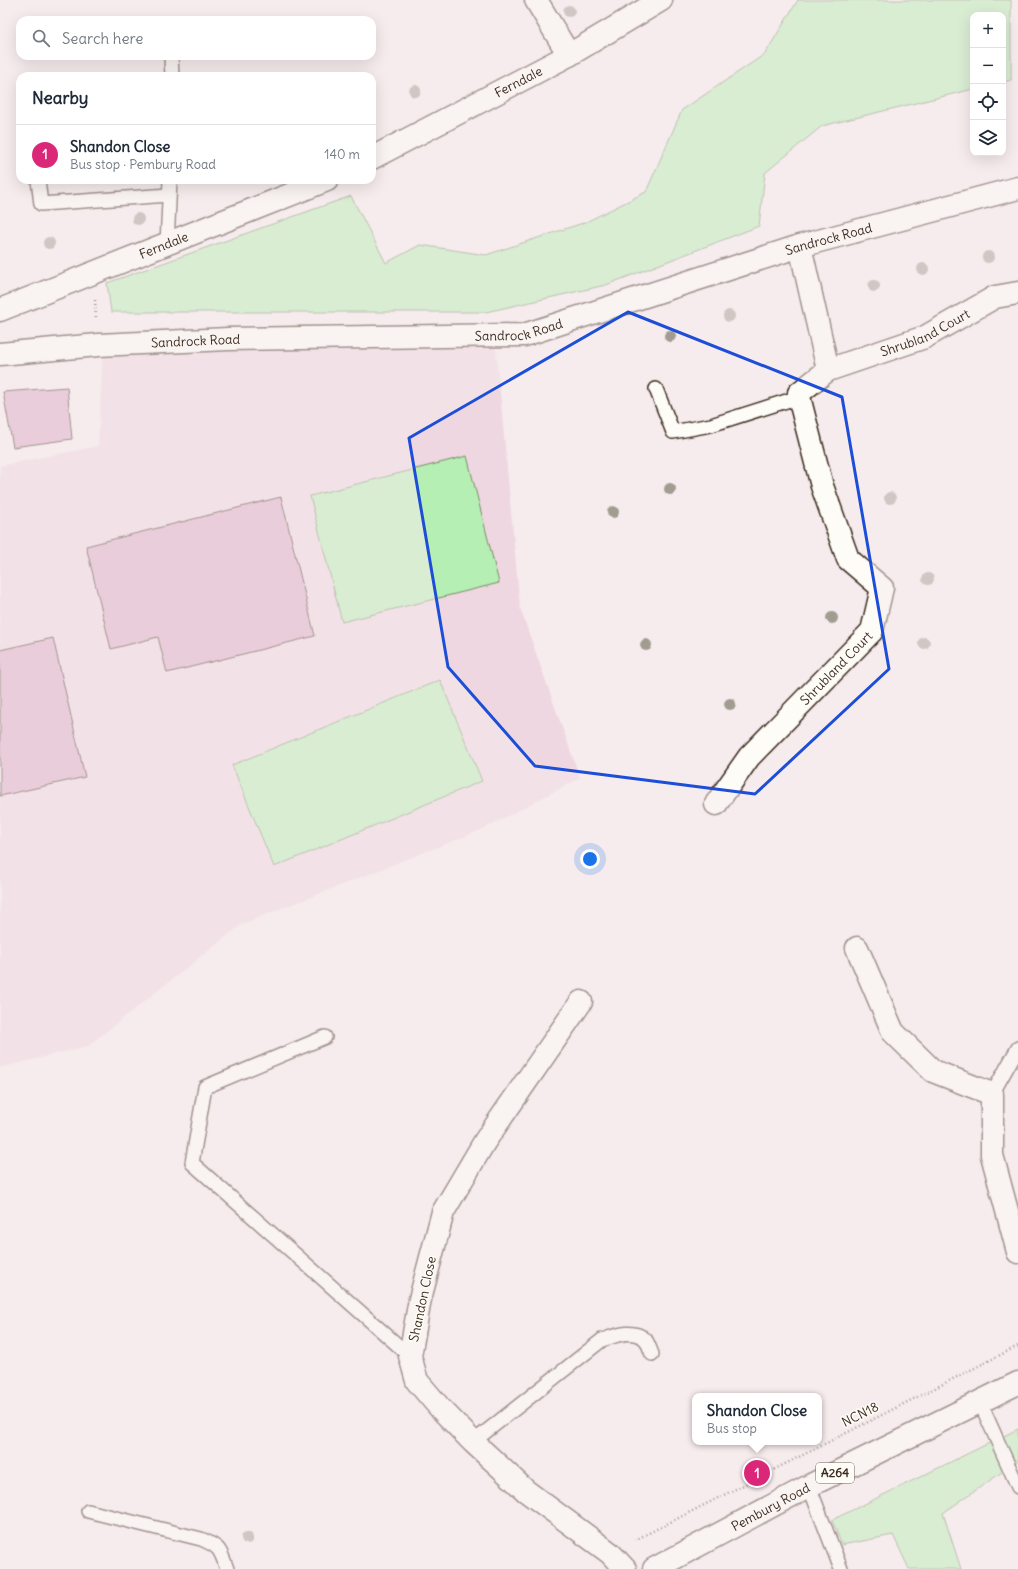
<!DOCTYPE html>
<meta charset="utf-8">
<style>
body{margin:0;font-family:Delius,sans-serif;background:#f6f6f7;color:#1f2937}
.controls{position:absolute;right:12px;top:12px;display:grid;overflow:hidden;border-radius:8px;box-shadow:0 4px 16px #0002}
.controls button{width:36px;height:36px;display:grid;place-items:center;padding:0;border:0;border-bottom:1px solid #e0e1e3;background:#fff;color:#1f2937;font:20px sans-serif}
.you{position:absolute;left:590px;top:859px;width:14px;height:14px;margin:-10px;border:3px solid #fff;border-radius:50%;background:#1a73e8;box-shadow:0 0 0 6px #1a73e833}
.badge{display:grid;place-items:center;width:26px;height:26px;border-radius:50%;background:#db2777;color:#fff;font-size:13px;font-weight:700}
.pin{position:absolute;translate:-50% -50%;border:2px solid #fff;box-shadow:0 1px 4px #0006}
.popup{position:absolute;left:692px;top:1393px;width:130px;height:52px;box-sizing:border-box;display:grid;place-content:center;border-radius:8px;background:#fff;filter:drop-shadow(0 1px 3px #0005);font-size:13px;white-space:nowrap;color:#747a83}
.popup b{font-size:15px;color:#1f2937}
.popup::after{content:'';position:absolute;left:50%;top:100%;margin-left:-8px;border:8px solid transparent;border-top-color:#fff}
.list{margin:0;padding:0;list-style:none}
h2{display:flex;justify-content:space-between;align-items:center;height:52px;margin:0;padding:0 16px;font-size:17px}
h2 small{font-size:13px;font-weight:400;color:#747a83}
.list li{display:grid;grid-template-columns:26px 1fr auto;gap:12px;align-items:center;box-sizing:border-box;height:60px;padding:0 16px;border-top:1px solid #e0e1e3}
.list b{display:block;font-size:15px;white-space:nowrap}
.list p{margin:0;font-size:13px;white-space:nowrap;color:#747a83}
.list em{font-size:13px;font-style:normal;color:#747a83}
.icon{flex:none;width:22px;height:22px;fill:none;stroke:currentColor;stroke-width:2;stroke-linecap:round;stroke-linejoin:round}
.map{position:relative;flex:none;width:1018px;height:1569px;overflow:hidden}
.search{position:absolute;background:#fff;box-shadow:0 4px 16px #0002;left:16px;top:16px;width:360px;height:44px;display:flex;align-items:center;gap:10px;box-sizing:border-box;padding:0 14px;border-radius:12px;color:#747a83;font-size:15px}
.panel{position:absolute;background:#fff;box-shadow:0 4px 16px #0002;left:16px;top:72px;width:360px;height:112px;border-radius:12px}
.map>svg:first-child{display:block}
.built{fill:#eed7e0}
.green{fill:#b5efb3;stroke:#788c68}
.building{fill:#dca9c3;stroke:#3b2a1e}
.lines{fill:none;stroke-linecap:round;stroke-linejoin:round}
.service-casing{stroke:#3b2a1e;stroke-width:16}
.minor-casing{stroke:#3b2a1e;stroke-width:25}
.tertiary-casing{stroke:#3b2a1e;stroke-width:25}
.primary-casing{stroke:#3b2a1e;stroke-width:25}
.path{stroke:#3b2a1e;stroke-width:2.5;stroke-dasharray:1 3;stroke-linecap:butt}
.service{stroke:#fdfcf7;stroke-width:13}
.minor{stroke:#fdfcf7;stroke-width:22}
.tertiary{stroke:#fdfcf7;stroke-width:22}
.primary{stroke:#fdfcf7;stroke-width:22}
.tree{fill:#a09c90}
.marked{fill:none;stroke:#1d4ed8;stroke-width:3;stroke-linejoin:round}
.labels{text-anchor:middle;stroke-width:3;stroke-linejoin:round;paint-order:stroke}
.shield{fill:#fdfcf7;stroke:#75695f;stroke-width:1}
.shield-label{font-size:12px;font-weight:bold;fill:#3b2a1e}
.street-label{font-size:13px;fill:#3b2a1e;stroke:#fdfcf7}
</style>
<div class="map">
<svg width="1018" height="1569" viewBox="0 0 1018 1569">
<rect width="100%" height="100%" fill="#f6ebed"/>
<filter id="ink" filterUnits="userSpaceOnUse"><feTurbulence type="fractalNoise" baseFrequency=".025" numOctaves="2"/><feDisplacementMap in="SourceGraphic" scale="8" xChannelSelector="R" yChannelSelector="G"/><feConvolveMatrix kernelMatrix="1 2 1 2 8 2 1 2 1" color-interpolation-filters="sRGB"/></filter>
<g filter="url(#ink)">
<path class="built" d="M495,340L520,608L580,778L481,830L242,924L88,1046L0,1068V466L98,446L103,354Z"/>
<path class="green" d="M798,0H1011V80L1003,82V15H973V89L822,126L765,173L759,226L606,285L486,312H111L107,283L351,196L386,263L420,245L486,255L586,222L646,192L682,110L765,54Z
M467,456L499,583L342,622L310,496Z
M440,680L482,781L274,867L232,765Z
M1018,1429V1461L943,1513L961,1569H909L893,1535L842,1545L832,1520Z"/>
<path class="building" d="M67,387L72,439L13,447L3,392Z
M281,497L315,636L167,673L158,637L111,649L86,546Z
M53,638L85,777L0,796V650Z"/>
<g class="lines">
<defs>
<path id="service" d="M171,56L172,76
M38,180L41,204L169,195
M167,244L170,180
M656,389L673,432L711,425L799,397
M325,1037L205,1087L192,1163L410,1356
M992,1094L1018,1048
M980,1402L1018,1487
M473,1442L602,1340C615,1336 632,1328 645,1339C648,1342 650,1350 652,1354
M809,1486L841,1569
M88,1511L201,1539C220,1547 220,1549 227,1569"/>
<g id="minor">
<path d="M536,0L569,55"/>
<path id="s1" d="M372,158L569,55L661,0"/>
<path id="s2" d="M0,310L327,180"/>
<path id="s3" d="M828,370L925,337L995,297L1018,293"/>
<path id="s4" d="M716,804L749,757L872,631L882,588L848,559L822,486L799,397V393L828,370L800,246"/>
<path d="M857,948L893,1032L933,1071L992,1094V1155L1018,1252"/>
<path d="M581,1002L485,1141L443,1212L420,1299L410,1356L417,1381L440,1408L473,1442L526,1491L610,1553L625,1569"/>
</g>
<g id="tertiary">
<path id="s5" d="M0,354L98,345L228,339L524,335L800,246L1018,188"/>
</g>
<g id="primary">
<path id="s6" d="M654,1569L809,1486L1018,1383"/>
</g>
</defs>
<use href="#service" class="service-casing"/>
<use href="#minor" class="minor-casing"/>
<use href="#tertiary" class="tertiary-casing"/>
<use href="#primary" class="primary-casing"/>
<path class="path" d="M95,300L96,319
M635,1540L1018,1346"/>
<use href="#service" class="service"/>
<use href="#minor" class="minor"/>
<use href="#tertiary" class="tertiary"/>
<use href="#primary" class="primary"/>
</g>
<g class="tree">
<circle cx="569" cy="11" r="6"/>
<circle cx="415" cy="91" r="6"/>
<circle cx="138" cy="219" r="6"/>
<circle cx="49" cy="243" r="6"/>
<circle cx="988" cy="257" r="6"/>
<circle cx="923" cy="269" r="6"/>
<circle cx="874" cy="286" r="6"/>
<circle cx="729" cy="316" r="6"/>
<circle cx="670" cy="336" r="6"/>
<circle cx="670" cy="489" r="6"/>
<circle cx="890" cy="498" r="6"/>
<circle cx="613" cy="512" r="6"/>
<circle cx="928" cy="579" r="6"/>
<circle cx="832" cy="618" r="6"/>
<circle cx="924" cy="643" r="6"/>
<circle cx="646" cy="645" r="6"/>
<circle cx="730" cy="704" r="6"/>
<circle cx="247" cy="1538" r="6"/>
</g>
</g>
<path d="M0 0H1018V1569H0ZM628,312L842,397L889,669L755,794L535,766L448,667L409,438Z" fill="#f6ebed" fill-opacity=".55" fill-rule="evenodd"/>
<path class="marked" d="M628,312L842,397L889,669L755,794L535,766L448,667L409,438Z"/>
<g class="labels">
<rect class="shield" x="816" y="1463" width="38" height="20" rx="3"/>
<g class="shield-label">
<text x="835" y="1477">A264</text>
</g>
<g class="street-label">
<text dy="5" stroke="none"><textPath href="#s1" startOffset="165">Ferndale</textPath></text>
<text dy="5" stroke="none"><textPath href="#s5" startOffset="844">Sandrock Road</textPath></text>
<text dy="5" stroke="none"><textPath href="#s2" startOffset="176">Ferndale</textPath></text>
<text dy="5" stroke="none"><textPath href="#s5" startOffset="520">Sandrock Road</textPath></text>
<text dy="5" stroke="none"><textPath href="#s3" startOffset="104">Shrubland Court</textPath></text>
<text dy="5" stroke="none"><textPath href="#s5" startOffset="196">Sandrock Road</textPath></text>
<text dy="5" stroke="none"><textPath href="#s4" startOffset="182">Shrubland Court</textPath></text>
<text transform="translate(422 1299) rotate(-78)" y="5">Shandon Close</text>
<text transform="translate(860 1414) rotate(-27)" y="5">NCN18</text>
<text dy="5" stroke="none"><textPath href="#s6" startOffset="132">Pembury Road</textPath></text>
</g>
</g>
</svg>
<div class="controls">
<button>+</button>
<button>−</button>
<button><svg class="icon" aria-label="locate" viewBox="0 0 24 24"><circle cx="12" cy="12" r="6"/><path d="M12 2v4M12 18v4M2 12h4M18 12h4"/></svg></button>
<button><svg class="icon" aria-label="layers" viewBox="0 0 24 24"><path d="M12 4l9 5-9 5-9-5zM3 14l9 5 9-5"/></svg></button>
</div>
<div class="you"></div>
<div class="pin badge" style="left:757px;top:1473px">1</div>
<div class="popup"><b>Shandon Close</b>Bus stop</div>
<div class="search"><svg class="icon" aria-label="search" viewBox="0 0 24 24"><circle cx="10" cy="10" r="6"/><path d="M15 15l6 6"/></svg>Search here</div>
<section class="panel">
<h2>Nearby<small></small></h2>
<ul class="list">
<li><span class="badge">1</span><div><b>Shandon Close</b><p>Bus stop · Pembury Road</p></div><em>140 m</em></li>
</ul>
</section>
</div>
